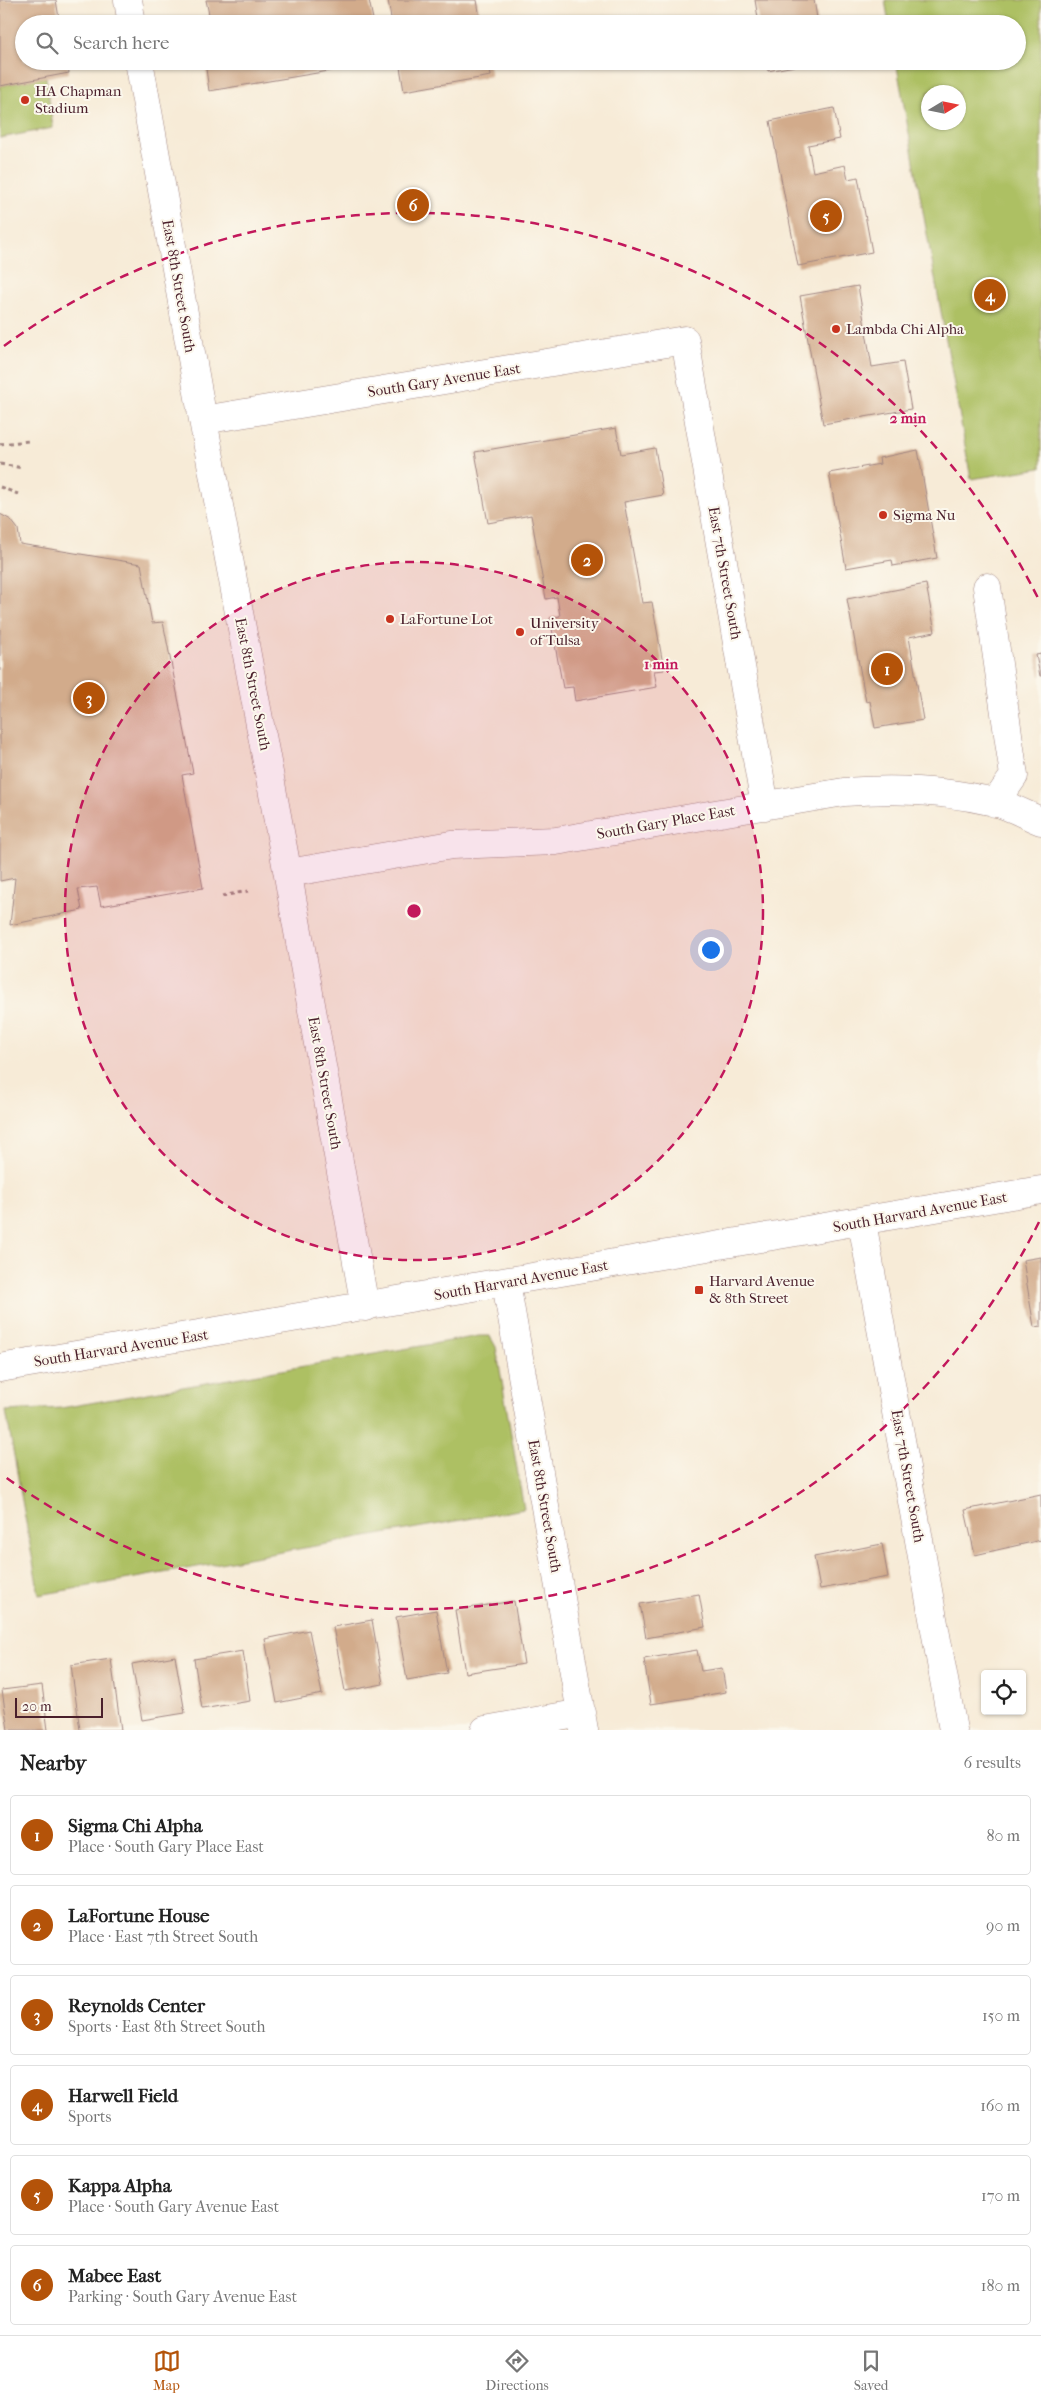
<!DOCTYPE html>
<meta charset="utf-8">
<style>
body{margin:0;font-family:"IM FELL French Canon",serif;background:#f2f2f2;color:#222}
.controls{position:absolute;right:15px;bottom:15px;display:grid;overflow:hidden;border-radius:5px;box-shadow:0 1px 4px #0004}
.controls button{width:45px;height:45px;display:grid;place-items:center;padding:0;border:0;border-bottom:1px solid #e0e0e0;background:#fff;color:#222;font:25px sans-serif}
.compass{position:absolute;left:921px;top:85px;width:45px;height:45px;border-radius:50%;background:#fff;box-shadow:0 1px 4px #0004;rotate:80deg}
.scale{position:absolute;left:15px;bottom:12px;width:88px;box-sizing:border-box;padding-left:5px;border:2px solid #4a1f2b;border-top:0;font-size:14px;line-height:18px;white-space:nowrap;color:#4a1f2b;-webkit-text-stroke:4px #fbf7ec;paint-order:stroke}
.you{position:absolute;left:710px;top:949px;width:18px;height:18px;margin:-12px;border:4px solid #fff;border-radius:50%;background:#1a73e8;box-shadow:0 0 0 8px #1a73e833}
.badge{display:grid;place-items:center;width:32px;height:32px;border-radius:50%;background:#b45309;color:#fff;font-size:16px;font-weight:700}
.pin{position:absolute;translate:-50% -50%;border:2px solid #fff;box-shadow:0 1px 5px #0006}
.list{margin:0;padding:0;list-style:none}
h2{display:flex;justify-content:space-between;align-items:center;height:65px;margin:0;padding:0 20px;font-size:21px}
h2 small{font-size:16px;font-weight:400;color:#767676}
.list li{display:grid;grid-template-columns:32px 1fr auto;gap:15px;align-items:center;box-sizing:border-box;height:80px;margin:0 10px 10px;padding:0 10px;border:1px solid #e0e0e0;border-radius:5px}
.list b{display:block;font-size:19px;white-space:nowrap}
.list p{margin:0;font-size:16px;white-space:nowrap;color:#767676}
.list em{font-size:16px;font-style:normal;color:#767676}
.icon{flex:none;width:28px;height:28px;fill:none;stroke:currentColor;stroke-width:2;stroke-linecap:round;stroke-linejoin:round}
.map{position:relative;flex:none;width:1041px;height:1730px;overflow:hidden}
.search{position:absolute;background:#fff;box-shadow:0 1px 4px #0004;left:15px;right:15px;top:15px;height:55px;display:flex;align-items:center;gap:12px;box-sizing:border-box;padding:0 18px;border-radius:28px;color:#767676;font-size:19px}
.sheet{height:605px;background:#fff}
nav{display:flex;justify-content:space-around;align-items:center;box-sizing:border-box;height:70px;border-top:1px solid #e0e0e0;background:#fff;font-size:14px;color:#767676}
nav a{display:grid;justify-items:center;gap:2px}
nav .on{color:#b45309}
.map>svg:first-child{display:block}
.green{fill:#adc063;stroke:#7c7047;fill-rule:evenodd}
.building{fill:#d2ab8b}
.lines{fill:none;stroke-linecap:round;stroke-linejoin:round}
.minor-casing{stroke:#a08581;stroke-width:29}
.major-casing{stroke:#a08581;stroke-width:29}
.path{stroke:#a08581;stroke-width:3;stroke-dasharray:4 4;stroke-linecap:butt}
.minor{stroke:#fff;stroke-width:28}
.major{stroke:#fff;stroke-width:28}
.ring{fill:none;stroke:#c2185b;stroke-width:2.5;stroke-dasharray:9 6}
.poi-dot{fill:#c8321e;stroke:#fbf7ec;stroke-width:2}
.labels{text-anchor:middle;stroke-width:4;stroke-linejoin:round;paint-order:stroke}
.poi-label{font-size:15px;fill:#4a1f2b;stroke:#fbf7ec;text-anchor:start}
.street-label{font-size:15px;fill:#4a1f2b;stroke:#fbf7ec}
.centre{fill:#c2185b;stroke:#fbf7ec;stroke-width:2.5}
.ring-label{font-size:15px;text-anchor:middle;font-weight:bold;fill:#c2185b;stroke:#fbf7ec;stroke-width:4;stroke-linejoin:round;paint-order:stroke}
</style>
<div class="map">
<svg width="1041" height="1730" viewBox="0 0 1041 1730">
<rect width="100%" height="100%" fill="#fbf7ec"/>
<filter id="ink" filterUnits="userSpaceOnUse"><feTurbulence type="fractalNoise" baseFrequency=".02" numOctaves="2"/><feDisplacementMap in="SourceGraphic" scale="10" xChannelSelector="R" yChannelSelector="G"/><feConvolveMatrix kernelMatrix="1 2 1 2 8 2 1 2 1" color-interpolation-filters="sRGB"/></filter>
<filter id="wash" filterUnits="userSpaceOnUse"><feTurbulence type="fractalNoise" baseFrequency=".0096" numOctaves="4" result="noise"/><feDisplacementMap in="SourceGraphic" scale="20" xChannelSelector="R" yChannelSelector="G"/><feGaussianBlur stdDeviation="1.12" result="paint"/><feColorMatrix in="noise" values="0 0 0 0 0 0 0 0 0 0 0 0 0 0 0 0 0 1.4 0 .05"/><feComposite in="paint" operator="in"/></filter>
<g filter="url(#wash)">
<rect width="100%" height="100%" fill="#f7ebd7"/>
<path class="green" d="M885,0H1041V468L971,479L896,61H1017V24H889ZM958,92V122H928V92Z
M46,77L53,128L0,138V86Z
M479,1336H490L496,1347L524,1509L39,1595L6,1411L61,1408Z"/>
<g id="blocks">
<path class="building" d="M0,0H56L60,24H24V61H67L69,73L0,86Z
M206,0H369L374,24H211Z
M388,0H477L481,24H392Z
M755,0H814L818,24H759Z
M205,61H383V62L209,91Z
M399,61H488L491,76L404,91Z
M766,61H815L816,62L768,71Z
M834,108L840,139L808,145L813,172L845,165L848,179L858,177L872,252L798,266L770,121Z
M858,286L872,367L903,362L911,409L823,424L800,296Z
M616,428L621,454L655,448L663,495L624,502L642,603L652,602L664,670L654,671L657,687L575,701L573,687L563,688L550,618L560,616L557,597L546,599L531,515L488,523L475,452Z
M918,450L937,558L893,566L892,560L846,568L829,473L880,464L879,458Z
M0,514L11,520L18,529L20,544L141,564L152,623L163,622L193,773L182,775L203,888L101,906L97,887L78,889L82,910L10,925L15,878L0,881Z
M926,584L935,632L909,637L923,720L875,728L870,701L866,702L847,599Z
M1041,654V676H1040L1036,655Z
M1041,1257V1326L1034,1327L1023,1260Z
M1041,1494V1540L975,1555L965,1510Z
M882,1544L888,1577L820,1589L814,1557Z
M699,1594L705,1627L646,1638L640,1604Z
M514,1601L524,1664L465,1673L455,1610Z
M436,1610L447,1673L407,1680L396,1617Z
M372,1620L383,1684L345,1691L333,1627Z
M309,1630L322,1694L277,1703L265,1639Z
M697,1650L701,1671L722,1668L726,1692L651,1704L644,1659Z
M243,1651L250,1701L202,1709L194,1659Z
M175,1656L185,1713L142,1720L132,1664Z
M111,1659L121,1730H80L71,1665Z
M42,1685L48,1730H8L2,1690Z"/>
</g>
</g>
<g filter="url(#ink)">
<use href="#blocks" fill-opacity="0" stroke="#a08581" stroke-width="1"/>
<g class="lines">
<defs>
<path id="minor" d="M128,0L132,24
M139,61L203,420L284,853L365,1307
M203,420L685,340L765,806
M987,587L1014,776L995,803
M288,873L452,845L556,841L844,792C894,788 945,790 994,802C1010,806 1026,815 1041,821
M862,1222L953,1730
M506,1283L584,1730
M485,1730L582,1713"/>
<path id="major" d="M0,1368L1041,1190"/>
</defs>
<use href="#minor" class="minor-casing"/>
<use href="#major" class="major-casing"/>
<path class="path" d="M0,444L29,441
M0,464L23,468
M0,487L18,494
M222,896L248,891"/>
<use href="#minor" class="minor"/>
<use href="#major" class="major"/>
</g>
</g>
<circle cx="414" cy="911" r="349" fill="#c2185b" fill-opacity=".12"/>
<g class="ring">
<circle cx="414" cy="911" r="349"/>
<path d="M1039 1222A698 698 0 0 1 4 1476M4 346A698 698 0 0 1 1039 600"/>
</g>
<g class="poi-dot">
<circle cx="25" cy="100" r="5"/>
<circle cx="836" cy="329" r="5"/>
<circle cx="883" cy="515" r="5"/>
<circle cx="390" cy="619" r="5"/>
<circle cx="520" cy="632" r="5"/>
<rect x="694" y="1285" width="10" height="10" rx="2.5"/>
</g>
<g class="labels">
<g class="poi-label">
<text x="35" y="96">HA Chapman<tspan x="35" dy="17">Stadium</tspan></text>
<text x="846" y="334">Lambda Chi Alpha</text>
<text x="893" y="520">Sigma Nu</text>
<text x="400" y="624">LaFortune Lot</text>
<text x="530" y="628">University<tspan x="530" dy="17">of Tulsa</tspan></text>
<text x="709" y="1286">Harvard Avenue<tspan x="709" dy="17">&amp; 8th Street</tspan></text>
</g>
<g class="street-label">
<text transform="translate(179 286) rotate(80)" y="5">East 8th Street South</text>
<text transform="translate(444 380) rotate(-9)" y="5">South Gary Avenue East</text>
<text transform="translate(725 573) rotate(80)" y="5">East 7th Street South</text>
<text transform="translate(253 684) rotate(79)" y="5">East 8th Street South</text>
<text transform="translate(666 822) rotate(-10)" y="5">South Gary Place East</text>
<text transform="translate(325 1083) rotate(80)" y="5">East 8th Street South</text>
<text transform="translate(920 1212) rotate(-10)" y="5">South Harvard Avenue East</text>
<text transform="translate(521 1280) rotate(-10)" y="5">South Harvard Avenue East</text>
<text transform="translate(121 1348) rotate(-9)" y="5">South Harvard Avenue East</text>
<text transform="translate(908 1476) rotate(80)" y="5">East 7th Street South</text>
<text transform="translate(545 1506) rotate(80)" y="5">East 8th Street South</text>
</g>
</g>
<circle cx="414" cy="911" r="8" class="centre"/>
<g class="ring-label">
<text x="908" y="423">2 min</text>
<text x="661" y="669">1 min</text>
</g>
</svg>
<div class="controls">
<button><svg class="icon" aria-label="locate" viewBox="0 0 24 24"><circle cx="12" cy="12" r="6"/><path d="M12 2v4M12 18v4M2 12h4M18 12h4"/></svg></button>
</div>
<svg class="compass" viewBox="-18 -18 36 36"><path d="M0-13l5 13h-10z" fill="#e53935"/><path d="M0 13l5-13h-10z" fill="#767676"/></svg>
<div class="scale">20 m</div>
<div class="you"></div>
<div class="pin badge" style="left:887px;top:669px">1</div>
<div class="pin badge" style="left:587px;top:560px">2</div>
<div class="pin badge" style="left:89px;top:698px">3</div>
<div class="pin badge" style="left:990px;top:295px">4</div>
<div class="pin badge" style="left:826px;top:216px">5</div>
<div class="pin badge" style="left:413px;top:205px">6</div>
<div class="search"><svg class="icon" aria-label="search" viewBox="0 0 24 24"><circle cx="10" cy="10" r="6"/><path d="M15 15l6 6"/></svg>Search here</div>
</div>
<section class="sheet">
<h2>Nearby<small>6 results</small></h2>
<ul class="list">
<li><span class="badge">1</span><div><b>Sigma Chi Alpha</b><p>Place · South Gary Place East</p></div><em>80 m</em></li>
<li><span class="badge">2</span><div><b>LaFortune House</b><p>Place · East 7th Street South</p></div><em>90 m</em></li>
<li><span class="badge">3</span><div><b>Reynolds Center</b><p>Sports · East 8th Street South</p></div><em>150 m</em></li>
<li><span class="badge">4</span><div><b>Harwell Field</b><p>Sports</p></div><em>160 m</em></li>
<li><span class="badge">5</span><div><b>Kappa Alpha</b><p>Place · South Gary Avenue East</p></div><em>170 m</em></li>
<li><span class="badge">6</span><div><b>Mabee East</b><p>Parking · South Gary Avenue East</p></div><em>180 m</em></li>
</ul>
</section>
<nav>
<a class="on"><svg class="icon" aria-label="map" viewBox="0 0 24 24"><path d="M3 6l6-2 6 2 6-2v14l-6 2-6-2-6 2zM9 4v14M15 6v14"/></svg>Map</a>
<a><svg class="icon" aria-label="directions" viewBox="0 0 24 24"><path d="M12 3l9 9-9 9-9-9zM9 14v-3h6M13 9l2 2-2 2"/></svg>Directions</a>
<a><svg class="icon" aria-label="saved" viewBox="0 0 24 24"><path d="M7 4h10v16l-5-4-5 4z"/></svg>Saved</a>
</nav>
